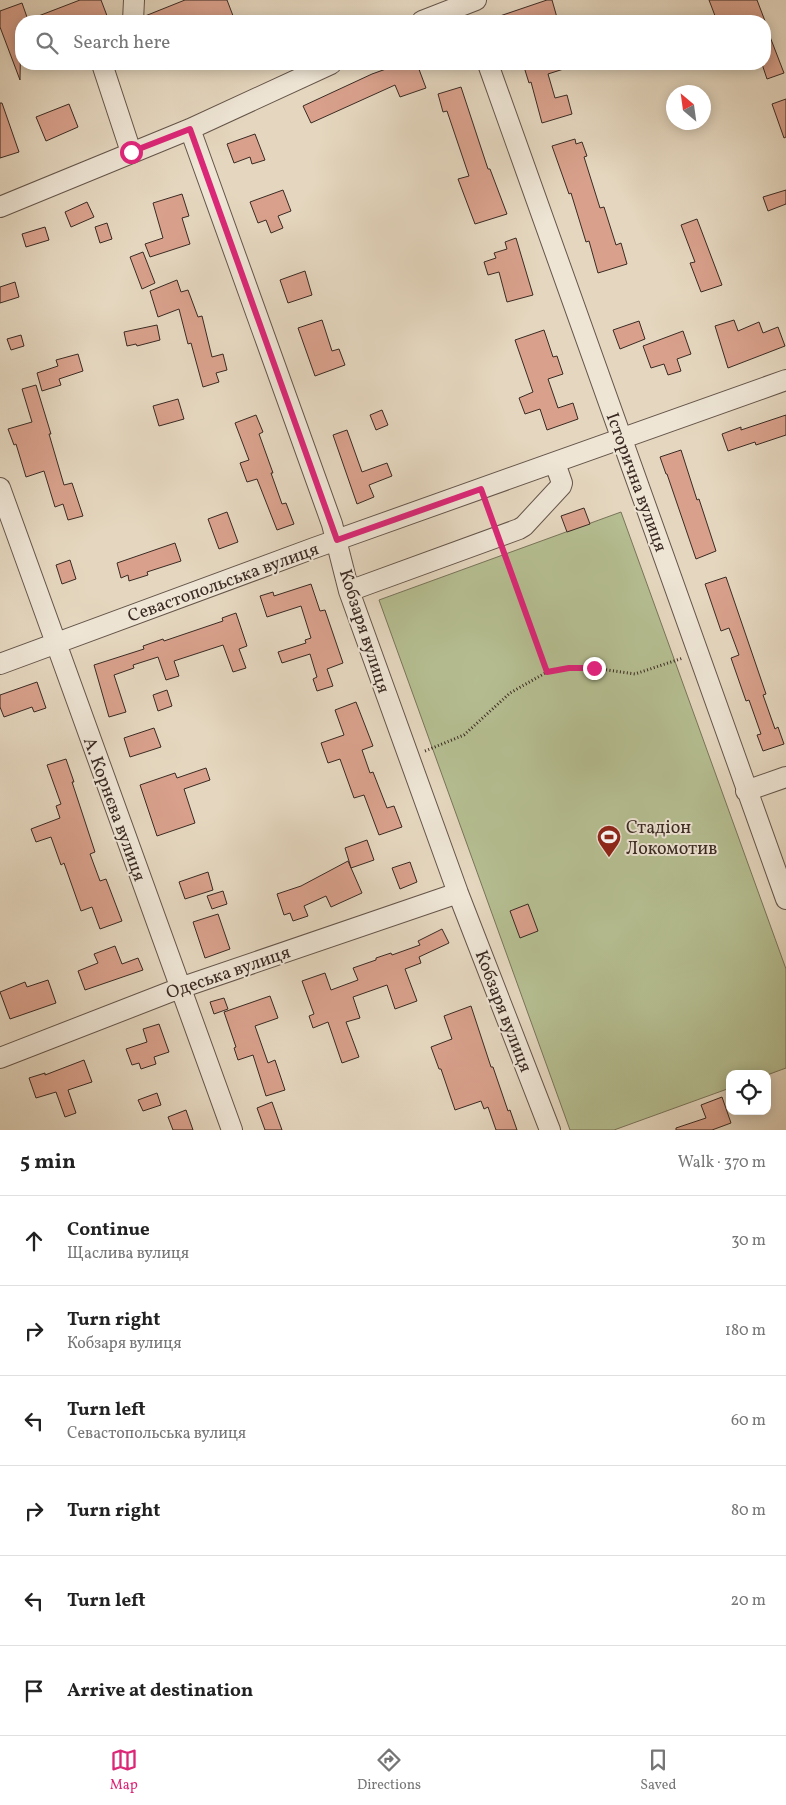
<!DOCTYPE html>
<meta charset="utf-8">
<style>
body{margin:0;font-family:Vollkorn,serif;background:#f2f2f2;color:#222}
.controls{position:absolute;right:15px;bottom:15px;display:grid;overflow:hidden;border-radius:10px;box-shadow:0 2px 12px #0003}
.controls button{width:45px;height:45px;display:grid;place-items:center;padding:0;border:0;border-bottom:1px solid #e0e0e0;background:#fff;color:#222;font:25px sans-serif}
.compass{position:absolute;left:666px;top:85px;width:45px;height:45px;border-radius:50%;background:#fff;box-shadow:0 2px 12px #0003;rotate:331deg}
.stop{position:absolute;width:15px;height:15px;margin:-11px;border:4px solid #db2777;border-radius:50%;background:#fff}
.stop.end{background:#db2777;border-color:#fff;box-shadow:0 1px 5px #0008}
.list{margin:0;padding:0;list-style:none}
h2{display:flex;justify-content:space-between;align-items:center;height:65px;margin:0;padding:0 20px;font-size:21px}
h2 small{font-size:16px;font-weight:400;color:#767676}
.list li{display:grid;grid-template-columns:32px 1fr auto;gap:15px;align-items:center;box-sizing:border-box;height:90px;padding:0 20px;border-top:1px solid #e0e0e0}
.list b{display:block;font-size:19px;white-space:nowrap}
.list p{margin:0;font-size:16px;white-space:nowrap;color:#767676}
.list em{font-size:16px;font-style:normal;color:#767676}
.icon{flex:none;width:28px;height:28px;fill:none;stroke:currentColor;stroke-width:2;stroke-linecap:round;stroke-linejoin:round}
.map{position:relative;flex:none;width:786px;height:1130px;overflow:hidden}
.search{position:absolute;background:#fff;box-shadow:0 2px 12px #0003;left:15px;right:15px;top:15px;height:55px;display:flex;align-items:center;gap:12px;box-sizing:border-box;padding:0 18px;border-radius:20px;color:#767676;font-size:19px}
.sheet{height:605px;background:#fff}
nav{display:flex;justify-content:space-around;align-items:center;box-sizing:border-box;height:70px;border-top:1px solid #e0e0e0;background:#fff;font-size:14px;color:#767676}
nav a{display:grid;justify-items:center;gap:2px}
nav .on{color:#db2777}
.map>svg:first-child{display:block}
.green{fill:#b5be91;stroke:#78745a}
.building{fill:#d9a18c;stroke:#3a2a23}
.lines{fill:none;stroke-linecap:round;stroke-linejoin:round}
.minor-casing{stroke:#65554a;stroke-width:22}
.path{stroke:#3a2a23;stroke-width:3;stroke-dasharray:1 2.5;stroke-linecap:butt}
.minor{stroke:#eee5d5;stroke-width:20}
.route{stroke:#db2777;stroke-width:6}
.labels{text-anchor:middle;stroke-width:4;stroke-linejoin:round;paint-order:stroke}
.street-label{font-size:18px;fill:#3a2a23;stroke:#eee5d5}
.poi-label{font-size:18px;fill:#3a2a23;stroke:#eee5d5;text-anchor:start}
</style>
<div class="map">
<svg width="786" height="1130" viewBox="0 0 786 1130">
<rect width="100%" height="100%" fill="#e5d7bf"/>
<filter id="stains"><feTurbulence type="fractalNoise" baseFrequency=".004" numOctaves="4"/><feColorMatrix values="0 0 0 0 .2 0 0 0 0 .09 0 0 0 0 .02 0 0 0 .5 -.17"/></filter>
<radialGradient id="worn" r=".72"><stop offset=".6" stop-color="#630" stop-opacity="0"/><stop offset="1" stop-color="#630" stop-opacity=".3"/></radialGradient>
<path class="green" d="M621,512L786,969V1068L767,1075L730,1074V1088L614,1130H570L379,600Z"/>
<path class="building" d="M80,0H101L109,21H21L20,80L0,27V11L22,3L28,20Z
M185,0H227L235,21H145V16Z
M547,0H552L558,21H491V19Z
M709,0H757L765,21H717Z
M765,29H767L784,73L767,79L762,64H765Z
M400,64H417L426,88L400,97L395,85L311,123L303,106L372,74Z
M534,64H572L573,66L548,74L555,98L567,95L572,114L542,123L531,82L529,83L524,67Z
M461,87L488,169H490L507,214L475,224L458,179L469,176L447,111L443,112L438,94Z
M786,99V137L784,138L772,104Z
M0,103H2L19,152L0,158Z
M69,104L78,127L46,141L36,117Z
M255,134L265,160L252,164L250,157L234,163L227,144Z
M575,139L576,144L582,142L587,156L584,157L600,208L604,207L616,245L621,243L627,264L598,273L589,241L586,242L571,193L569,194L552,146Z
M283,190L291,211L278,216L283,228L271,233L266,220L258,223L250,202Z
M786,190V204L768,211L763,197Z
M182,194L189,216L182,218L190,244L150,257L145,244L163,238L153,203Z
M87,202L94,217L71,227L65,212Z
M697,219L722,285L701,292L690,263L695,262L681,225Z
M107,223L112,239L100,243L95,227Z
M45,227L49,240L26,247L22,234Z
M516,238L533,295L507,302L499,272L488,275L484,262L496,258L494,253L507,249L505,242Z
M143,252L155,283L142,289L130,257Z
M305,271L312,295L288,303L280,280Z
M177,280L181,292L188,290L198,317L202,316L212,357L223,354L227,370L216,373L219,382L203,387L191,343L188,344L179,309L158,317L150,291Z
M15,282L19,297L0,303V287Z
M322,320L332,351L339,349L345,365L315,376L298,328Z
M734,320L738,331L759,322L763,333L778,327L785,346L728,368L715,326Z
M639,321L645,339L620,349L613,330Z
M157,325L160,340L137,346L136,344L127,346L124,332Z
M544,330L553,357L557,356L563,374L548,379L558,408L573,403L578,419L547,430L540,409L525,414L519,398L533,392L515,340Z
M683,331L691,354L677,359L681,371L668,375L664,364L651,368L643,346Z
M21,335L24,346L11,350L7,339Z
M78,354L83,371L59,379L61,385L42,391L37,373L58,366L56,360Z
M36,385L51,434H49L64,485L72,483L83,516L68,520L63,504L55,507L44,471L26,477L16,444L14,445L8,429L32,422L22,389Z
M178,399L184,419L159,426L153,406Z
M382,410L388,425L376,430L370,415Z
M256,415L263,432L259,434L273,473H271L282,504L286,503L294,524L277,530L257,479L247,482L240,463L249,460L235,423Z
M786,415V435L756,445L755,442L728,451L722,434L741,427V430Z
M347,430L362,472L387,463L392,476L369,485L374,497L357,504L333,435Z
M681,450L697,500L699,499L716,551L696,559L667,474H666L660,457Z
M584,508L590,524L567,532L561,516Z
M227,512L238,542L219,549L208,519Z
M175,543L181,561L147,572L148,575L129,581L128,575L121,578L117,563Z
M70,560L76,579L62,584L56,565Z
M726,577L766,694L763,695L775,729L778,727L784,744L763,751L757,735L761,734L749,700L746,701L731,658L739,655L729,628L721,631L705,584Z
M311,584L320,611L325,610L343,663L327,669L333,686L317,691L313,679L317,677L310,654L282,663L278,652L306,643L305,640L311,638L301,606L267,617L260,596L273,592L274,596Z
M236,613L247,646L239,649L246,668L233,672L223,645L174,661L179,676L166,680L158,657L133,665L134,668L114,675L126,712L109,717L94,665L144,649L143,646L163,639L164,641L223,621L222,618Z
M37,682L46,708L34,712L32,707L4,717L0,707V695Z
M167,690L172,706L158,711L153,695Z
M356,702L373,746L362,750L370,773L373,772L387,808L394,806L402,827L379,835L364,795L354,798L340,759L328,763L321,743L344,735L335,710Z
M154,728L161,747L130,757L124,738Z
M66,759L74,782H72L95,852L90,854L100,881L106,879L122,921L100,929L92,907L81,911L64,863L61,865L51,837L36,842L31,829L60,818L56,806L61,804L47,765Z
M206,768L210,780L184,789L195,823L157,836L140,785L175,773L177,778Z
M367,840L374,860L351,868L345,848Z
M348,861L362,893L331,907L326,896L304,906L308,916L293,921L290,913L284,915L277,894L301,886Z
M410,862L417,882L400,889L392,868Z
M208,872L213,890L185,899L179,882Z
M223,891L227,904L212,909L207,896Z
M528,904L538,931L520,938L510,911Z
M218,914L230,949L205,958L193,922Z
M442,929L449,943L419,957L421,963L405,969L417,1001L395,1009L387,985L353,997L360,1018L346,1022L359,1057L342,1063L328,1022L313,1028L309,1016L314,1014L302,981L325,973L331,990L358,980L353,968L376,960V958L391,953L392,955L420,945L418,941Z
M115,946L122,964L138,958L143,970L85,990L78,971L98,963L94,954Z
M48,980L56,1003L10,1019L0,992L25,982L27,987Z
M270,996L278,1018L255,1026L268,1063L275,1060L285,1090L266,1096L253,1055L238,1060L234,1048L236,1047L224,1012Z
M224,998L228,1009L214,1014L210,1002Z
M471,1006L491,1067H493L508,1111L510,1110L517,1130H496L488,1107L484,1109L481,1101L455,1110L441,1069H439L431,1047L452,1039L444,1016Z
M159,1024L169,1052L154,1057L156,1064L141,1069L139,1063L132,1065L126,1049L147,1042L143,1029Z
M84,1060L92,1082L68,1090L76,1113L65,1117L56,1092L36,1098L29,1078L45,1073V1075Z
M157,1093L161,1105L143,1111L138,1100Z
M722,1097L731,1123L712,1130H676V1128L706,1118L701,1105Z
M272,1102L282,1130H265L257,1108Z
M186,1110L193,1130H173L168,1117Z"/>
<g class="lines">
<defs>
<path id="minor" d="M133,21L134,0
M422,21L476,0
M102,64L131,152
M488,64L786,899
M190,129L332,524L349,591L458,893L550,1130
M0,207L190,129L331,64
M0,488L232,1130
M349,591L519,529L524,526L561,486L562,483L555,463
M0,664L314,548L786,380
M746,791L786,777
M0,1058L180,988L458,893"/>
</defs>
<use href="#minor" class="minor-casing"/>
<path class="path" d="M486,504L492,521
M504,553L547,672
M425,751L464,735L510,693L547,672L569,668H593L635,674L683,658"/>
<use href="#minor" class="minor"/>
</g>
<g class="lines">
<path class="route" d="M131,152L190,129L337,540L481,489L547,672L569,668H594"/>
</g>
<defs>
<symbol id="stadium-pin" viewBox="-11 -11 22 30"><path d="M0 17L-7.5 6A9.5 9.5 0 1 1 7.5 6Z" fill="#8f2418" stroke="#eee5d5"/><path d="M0-5a6.5 5 0 1 0 0 10a6.5 5 0 1 0 0-10ZM-3.5-1.8h7v3.6h-7Z" fill="#fff"/></symbol>
</defs>
<g fill-rule="evenodd">
<use href="#stadium-pin" x="595" y="823" width="28" height="38"/>
</g>
<g class="labels">
<g class="street-label">
<text transform="translate(637 482) rotate(70)" y="6">Історична вулиця</text>
<text transform="translate(223 582) rotate(-20)" y="6">Севастопольська вулиця</text>
<text transform="translate(365 631) rotate(72)" y="6">Кобзаря вулиця</text>
<text transform="translate(115 809) rotate(70)" y="6">А. Корнєва вулиця</text>
<text transform="translate(228 972) rotate(-19)" y="6">Одеська вулиця</text>
<text transform="translate(504 1011) rotate(69)" y="6">Кобзаря вулиця</text>
</g>
<g class="poi-label">
<text x="626" y="833">Стадіон<tspan x="626" dy="21">Локомотив</tspan></text>
</g>
</g>
<rect width="100%" height="100%" filter="url(#stains)"/>
<rect width="100%" height="100%" fill="url(#worn)"/>
</svg>
<div class="controls">
<button><svg class="icon" aria-label="locate" viewBox="0 0 24 24"><circle cx="12" cy="12" r="6"/><path d="M12 2v4M12 18v4M2 12h4M18 12h4"/></svg></button>
</div>
<svg class="compass" viewBox="-18 -18 36 36"><path d="M0-13l5 13h-10z" fill="#e53935"/><path d="M0 13l5-13h-10z" fill="#767676"/></svg>
<div class="stop" style="left:131px;top:152px"></div>
<div class="stop end" style="left:594px;top:668px"></div>
<div class="search"><svg class="icon" aria-label="search" viewBox="0 0 24 24"><circle cx="10" cy="10" r="6"/><path d="M15 15l6 6"/></svg>Search here</div>
</div>
<section class="sheet">
<h2>5 min<small>Walk · 370 m</small></h2>
<ul class="list">
<li><svg class="icon" aria-label="ahead" viewBox="0 0 24 24"><path d="M12 20V5M6 11l6-6 6 6"/></svg><div><b>Continue</b><p>Щаслива вулиця</p></div><em>30 m</em></li>
<li><svg class="icon" aria-label="right" viewBox="0 0 24 24"><path d="M7 20v-9h11M14 6l5 5-5 5"/></svg><div><b>Turn right</b><p>Кобзаря вулиця</p></div><em>180 m</em></li>
<li><svg class="icon" aria-label="left" viewBox="0 0 24 24"><path d="M17 20v-9H6M10 6l-5 5 5 5"/></svg><div><b>Turn left</b><p>Севастопольська вулиця</p></div><em>60 m</em></li>
<li><svg class="icon" aria-label="right" viewBox="0 0 24 24"><path d="M7 20v-9h11M14 6l5 5-5 5"/></svg><div><b>Turn right</b></div><em>80 m</em></li>
<li><svg class="icon" aria-label="left" viewBox="0 0 24 24"><path d="M17 20v-9H6M10 6l-5 5 5 5"/></svg><div><b>Turn left</b></div><em>20 m</em></li>
<li><svg class="icon" aria-label="arrive" viewBox="0 0 24 24"><path d="M6 21V4h12l-3 4 3 4H6"/></svg><div><b>Arrive at destination</b></div></li>
</ul>
</section>
<nav>
<a class="on"><svg class="icon" aria-label="map" viewBox="0 0 24 24"><path d="M3 6l6-2 6 2 6-2v14l-6 2-6-2-6 2zM9 4v14M15 6v14"/></svg>Map</a>
<a><svg class="icon" aria-label="directions" viewBox="0 0 24 24"><path d="M12 3l9 9-9 9-9-9zM9 14v-3h6M13 9l2 2-2 2"/></svg>Directions</a>
<a><svg class="icon" aria-label="saved" viewBox="0 0 24 24"><path d="M7 4h10v16l-5-4-5 4z"/></svg>Saved</a>
</nav>
